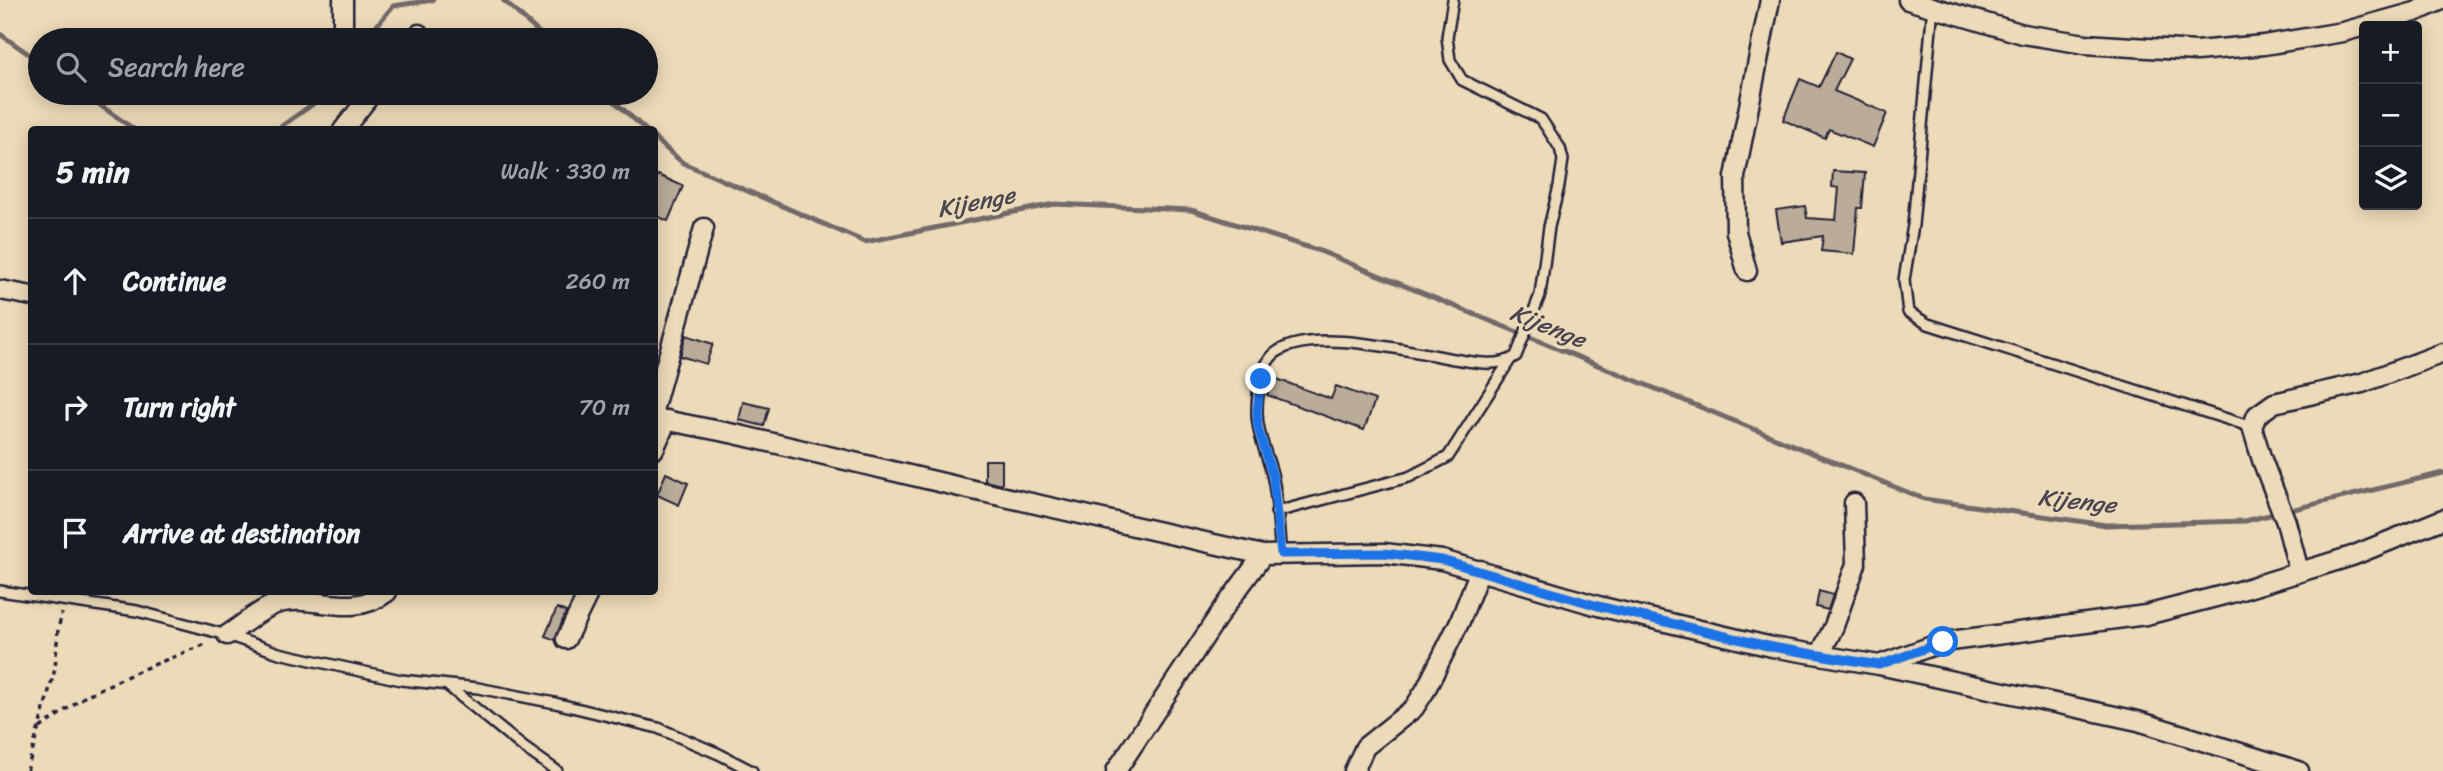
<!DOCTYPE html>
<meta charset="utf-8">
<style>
body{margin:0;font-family:Sriracha,sans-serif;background:#242831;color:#f1f3f6}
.controls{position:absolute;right:21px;top:21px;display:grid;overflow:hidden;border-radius:7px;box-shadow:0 4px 18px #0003}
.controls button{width:63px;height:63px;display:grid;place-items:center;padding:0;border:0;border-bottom:2px solid #363941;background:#171b24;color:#f1f3f6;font:35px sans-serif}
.stop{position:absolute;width:21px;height:21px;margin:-16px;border:5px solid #1a73e8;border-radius:50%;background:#fff}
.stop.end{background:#1a73e8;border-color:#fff;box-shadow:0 2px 7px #0008}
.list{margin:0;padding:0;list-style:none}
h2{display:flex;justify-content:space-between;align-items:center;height:91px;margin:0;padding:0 28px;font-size:30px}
h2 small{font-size:23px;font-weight:400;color:#9ea1a6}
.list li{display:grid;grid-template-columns:46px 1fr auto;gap:21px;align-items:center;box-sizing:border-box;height:126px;padding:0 28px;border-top:2px solid #363941}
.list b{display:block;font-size:26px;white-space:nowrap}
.list em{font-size:23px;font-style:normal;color:#9ea1a6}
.icon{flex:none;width:38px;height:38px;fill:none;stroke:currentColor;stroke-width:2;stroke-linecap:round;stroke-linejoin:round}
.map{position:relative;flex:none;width:2443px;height:771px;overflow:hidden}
.search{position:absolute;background:#171b24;box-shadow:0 4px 18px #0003;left:28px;top:28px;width:630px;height:77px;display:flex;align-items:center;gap:18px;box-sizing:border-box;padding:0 24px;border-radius:38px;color:#9ea1a6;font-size:26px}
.panel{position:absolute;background:#171b24;box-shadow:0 4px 18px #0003;left:28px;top:126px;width:630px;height:469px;border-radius:7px}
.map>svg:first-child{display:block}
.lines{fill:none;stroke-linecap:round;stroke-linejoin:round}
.stream{stroke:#71696b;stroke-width:5}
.building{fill:#baac99;stroke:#22223b;stroke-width:2}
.lane-casing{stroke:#22223b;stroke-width:14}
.street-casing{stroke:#22223b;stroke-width:23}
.path{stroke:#22223b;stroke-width:3.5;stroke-dasharray:5 5;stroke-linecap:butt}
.lane{stroke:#eddab8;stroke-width:9}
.street{stroke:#eddab8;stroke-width:18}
.route{stroke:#1a73e8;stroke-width:9}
.labels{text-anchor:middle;stroke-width:7;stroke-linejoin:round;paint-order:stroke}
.water-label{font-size:24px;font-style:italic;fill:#494653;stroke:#eddab8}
</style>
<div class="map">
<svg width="2443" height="771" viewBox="0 0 2443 771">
<rect width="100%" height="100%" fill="#eddab8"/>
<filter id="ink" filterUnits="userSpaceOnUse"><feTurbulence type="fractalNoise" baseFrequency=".0143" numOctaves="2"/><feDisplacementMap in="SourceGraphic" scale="14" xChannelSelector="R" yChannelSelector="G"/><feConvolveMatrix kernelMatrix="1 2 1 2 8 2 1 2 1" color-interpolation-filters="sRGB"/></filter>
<g filter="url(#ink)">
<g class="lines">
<path class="stream" d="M503,0L547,40
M0,34L40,62
M365,40L393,6L433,0
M83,93L135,130
M605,93L646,130
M276,130L313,104L322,93
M654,138L683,163L865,242L1054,204L1191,210L1320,251L1924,499L2106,525L2245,521L2443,473"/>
</g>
<path class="building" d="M1836,52L1850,59L1834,91L1887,113L1873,147L1829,129L1825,138L1783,120L1800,79L1819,87Z
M1833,171L1865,173L1862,208H1858L1854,254L1821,251L1823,236L1781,242L1776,210L1805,206L1807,218L1836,220L1839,188L1832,187Z
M658,175L683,186L668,221L654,215V184Z
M686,335L713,344L706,364L680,356Z
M1274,378L1331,399L1336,386L1375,400L1364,430L1267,395Z
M743,402L769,408L764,426L739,420Z
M985,460H1002V485L985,481Z
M666,473L688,483L679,505L657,495Z
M1819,591L1833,595L1828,610L1816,607Z
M557,608L566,612L555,640L545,636Z"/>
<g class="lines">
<defs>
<path id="lane" d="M1933,6L1913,225L1904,280L1908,312L1928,324L2252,427
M1276,512L1409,477L1448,457L1510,360
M1281,554C1278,528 1278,499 1272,474C1267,454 1257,434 1257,412C1257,395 1260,369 1272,356C1304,324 1412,352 1454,359C1473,362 1500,368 1516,356L1540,295L1549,227L1559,186L1563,160L1560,148L1541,119L1462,80L1450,60L1447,37L1453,0
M0,591L137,611L227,635L279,653L401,680L478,688L555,703L658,728L719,754L752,771
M448,686L523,747L557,771"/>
<path id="street" d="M1908,0L2023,34L2085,44L2196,51L2264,45L2343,32L2415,12L2442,0
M343,39V0
M414,40L419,34
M343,130L372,93
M1747,271L1736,232L1735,177L1770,0
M0,290L32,296
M654,407L704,228
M654,418L735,434L960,487L1263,555
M654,449L667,420
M2299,571L2286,522L2262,460L2252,427L2257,415L2274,403L2362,383L2443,353
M227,635C243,625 261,608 279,603C314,593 350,620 387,592
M566,639L589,592
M1820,655L1834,626L1856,564L1854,503
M1879,665L1943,642L2146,615L2235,592L2352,556L2443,519
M1116,771L1221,612L1263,555L1384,553L1442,560L1598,606L1772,647L1879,665L2138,721L2299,771
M1354,771L1365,747L1414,708L1425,691L1460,621L1480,570"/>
</defs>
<use href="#lane" class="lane-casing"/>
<use href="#street" class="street-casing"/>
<path class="path" d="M40,728L87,695L143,669L206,644
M27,771L55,669L58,629L62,613"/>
<use href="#lane" class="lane"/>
<use href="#street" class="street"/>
</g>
</g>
<g class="lines" filter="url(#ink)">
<path class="route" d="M1261,379L1257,412L1258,428L1273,477L1281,554L1384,553L1442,560L1598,606L1772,647L1879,665L1943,642"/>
</g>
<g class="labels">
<g class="water-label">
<text transform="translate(976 202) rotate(-11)" y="8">Kijenge</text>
<text transform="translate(1548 326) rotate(22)" y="8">Kijenge</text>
<text transform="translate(2077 501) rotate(6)" y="8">Kijenge</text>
</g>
</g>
</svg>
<div class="controls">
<button>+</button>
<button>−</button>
<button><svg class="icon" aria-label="layers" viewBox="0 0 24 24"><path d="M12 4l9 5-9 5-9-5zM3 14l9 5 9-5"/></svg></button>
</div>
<div class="stop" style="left:1943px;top:642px"></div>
<div class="stop end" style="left:1261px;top:379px"></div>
<div class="search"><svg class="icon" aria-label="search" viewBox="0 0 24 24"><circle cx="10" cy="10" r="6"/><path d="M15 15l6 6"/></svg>Search here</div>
<section class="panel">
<h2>5 min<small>Walk · 330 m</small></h2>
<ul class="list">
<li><svg class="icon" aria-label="ahead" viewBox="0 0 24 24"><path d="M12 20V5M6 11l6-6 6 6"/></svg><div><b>Continue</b></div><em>260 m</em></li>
<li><svg class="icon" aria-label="right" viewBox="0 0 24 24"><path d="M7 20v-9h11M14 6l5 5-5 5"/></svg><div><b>Turn right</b></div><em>70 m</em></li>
<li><svg class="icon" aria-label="arrive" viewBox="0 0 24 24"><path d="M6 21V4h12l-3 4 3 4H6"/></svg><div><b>Arrive at destination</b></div></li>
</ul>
</section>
</div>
